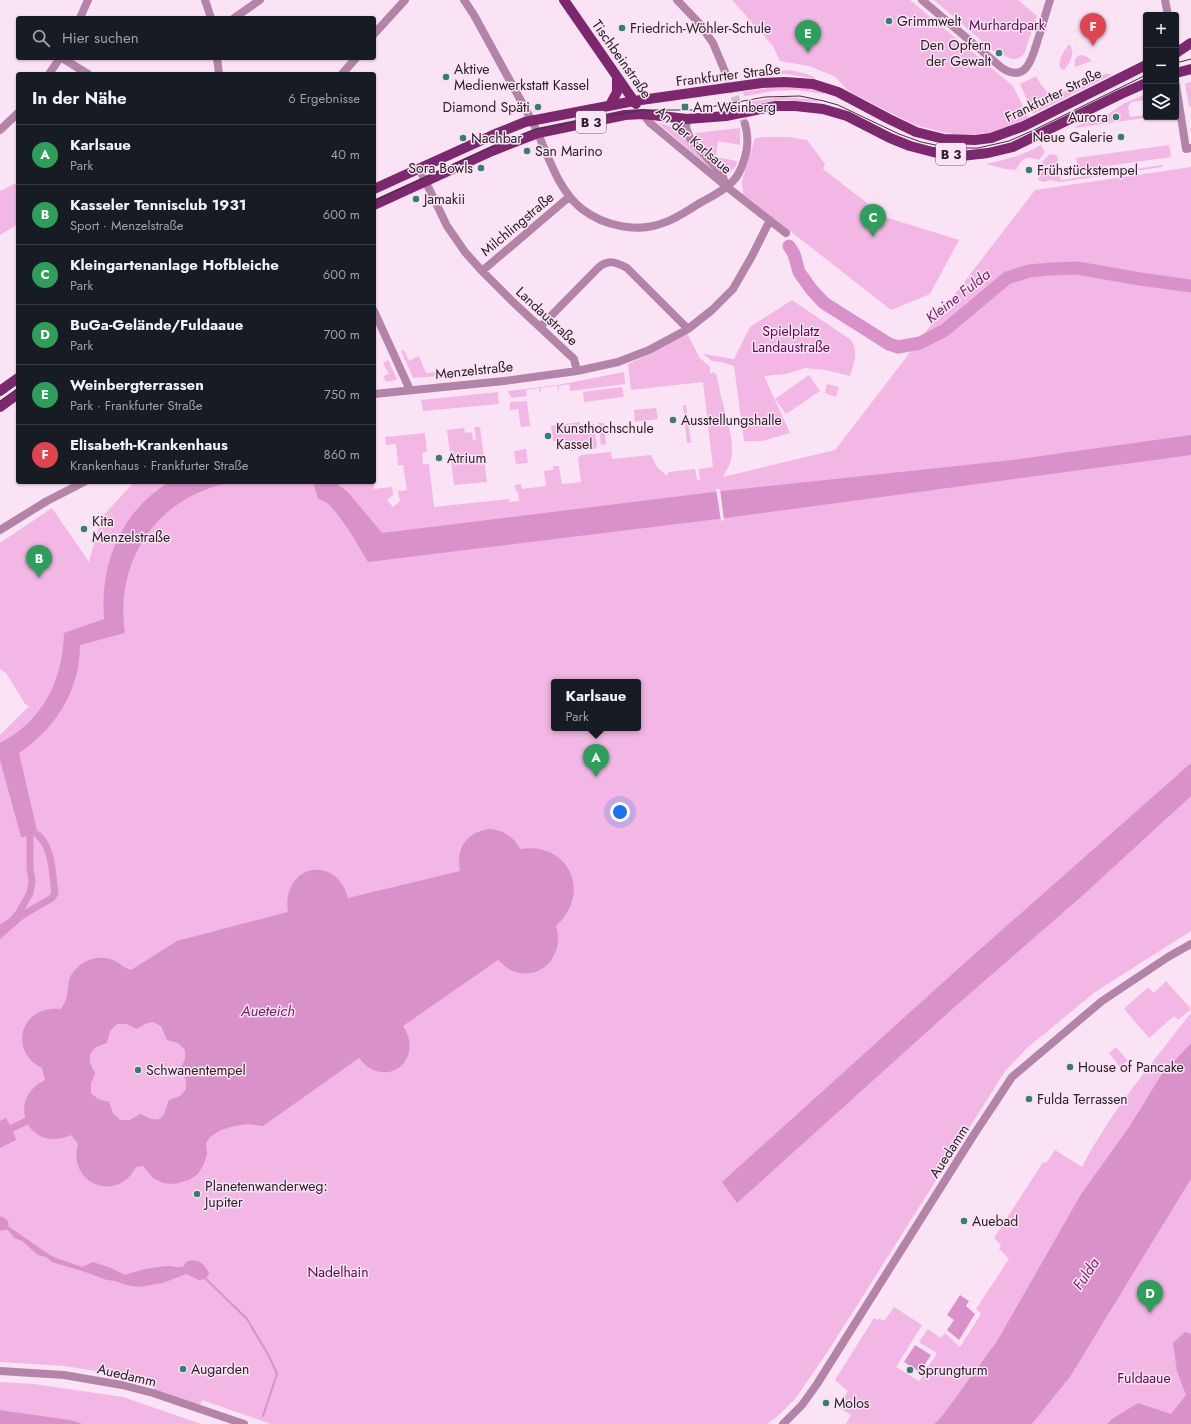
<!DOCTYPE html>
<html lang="de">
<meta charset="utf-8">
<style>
body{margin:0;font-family:Jost,sans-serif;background:#20242c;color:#f1f3f6}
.controls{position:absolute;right:12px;top:12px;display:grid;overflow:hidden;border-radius:4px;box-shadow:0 1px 3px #0004}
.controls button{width:36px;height:36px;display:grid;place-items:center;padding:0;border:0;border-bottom:1px solid #363941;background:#171b24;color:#f1f3f6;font:20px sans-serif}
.you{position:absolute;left:620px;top:812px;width:14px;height:14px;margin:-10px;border:3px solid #fff;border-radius:50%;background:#1a73e8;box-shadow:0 0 0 6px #1a73e833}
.badge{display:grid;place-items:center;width:26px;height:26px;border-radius:50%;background:#367d75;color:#fff;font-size:13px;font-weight:700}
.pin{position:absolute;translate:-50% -33px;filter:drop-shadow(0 1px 2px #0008)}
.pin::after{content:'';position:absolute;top:21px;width:14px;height:12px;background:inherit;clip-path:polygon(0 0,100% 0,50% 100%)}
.popup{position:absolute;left:551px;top:679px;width:90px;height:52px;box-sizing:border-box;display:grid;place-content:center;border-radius:4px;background:#171b24;filter:drop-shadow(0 1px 3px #0005);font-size:13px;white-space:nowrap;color:#9ea1a6}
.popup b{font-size:15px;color:#f1f3f6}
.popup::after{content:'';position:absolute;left:50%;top:100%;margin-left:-8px;border:8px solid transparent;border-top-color:#171b24}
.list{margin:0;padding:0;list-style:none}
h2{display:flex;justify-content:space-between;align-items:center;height:52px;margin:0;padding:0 16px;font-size:17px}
h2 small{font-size:13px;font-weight:400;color:#9ea1a6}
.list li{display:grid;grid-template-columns:26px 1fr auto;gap:12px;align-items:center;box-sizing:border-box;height:60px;padding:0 16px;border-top:1px solid #363941}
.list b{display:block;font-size:15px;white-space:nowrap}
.list p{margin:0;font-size:13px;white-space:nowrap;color:#9ea1a6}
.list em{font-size:13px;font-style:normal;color:#9ea1a6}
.icon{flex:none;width:22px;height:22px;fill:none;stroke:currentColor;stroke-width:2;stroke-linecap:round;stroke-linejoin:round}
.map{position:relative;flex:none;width:1191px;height:1424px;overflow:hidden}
.search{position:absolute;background:#171b24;box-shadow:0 1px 3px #0004;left:16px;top:16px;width:360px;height:44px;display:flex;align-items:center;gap:10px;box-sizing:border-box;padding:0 14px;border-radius:4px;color:#9ea1a6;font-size:15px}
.panel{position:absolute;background:#171b24;box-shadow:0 1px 3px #0004;left:16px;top:72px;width:360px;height:412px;border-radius:4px}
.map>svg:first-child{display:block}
.green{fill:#f2b7e4;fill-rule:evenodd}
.water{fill:#d991c9;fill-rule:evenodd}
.pier{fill:#fae3f4}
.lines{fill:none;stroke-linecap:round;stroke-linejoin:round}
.stream{stroke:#d991c9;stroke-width:2}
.canal{stroke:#d991c9;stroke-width:7}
.river{stroke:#d991c9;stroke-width:13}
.minor-tunnel{stroke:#d0bccb;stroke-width:8;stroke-dasharray:8 4;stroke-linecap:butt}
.minor{stroke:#b483a8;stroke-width:8}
.major{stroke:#7d276f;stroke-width:10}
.tram{stroke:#3e353c;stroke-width:1}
.poi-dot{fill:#367d75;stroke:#fae3f4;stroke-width:1.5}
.labels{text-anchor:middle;stroke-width:3;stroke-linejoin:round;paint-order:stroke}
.shield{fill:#fae3f4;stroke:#685b64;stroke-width:1}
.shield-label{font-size:13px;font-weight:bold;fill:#292127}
.poi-label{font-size:14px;fill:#292127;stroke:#fae3f4;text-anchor:start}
.park-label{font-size:14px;fill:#5f0753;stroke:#fae3f4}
.street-label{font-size:14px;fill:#292127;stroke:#fae3f4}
.water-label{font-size:15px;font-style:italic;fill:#78246a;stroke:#fae3f4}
</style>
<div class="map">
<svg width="1191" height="1424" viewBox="0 0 1191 1424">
<rect width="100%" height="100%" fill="#fae3f4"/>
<path class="green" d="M732,0H910L1013,86L1029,118L990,133L961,135L941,132L913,124L862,98L850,92L834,76L809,66L780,61L773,46Z
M934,0H1018L1037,16L1024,54C1015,63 1008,59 1000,51L996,53Z
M1069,44C1076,52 1070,64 1064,70L1060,68C1058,59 1064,51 1069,44Z
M1080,55L1086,56L1092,61L1075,67C1074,61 1075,57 1080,55Z
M788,70C799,72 808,73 817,79L787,74L763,75L773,72Z
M1105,74H1113L1033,114L1020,84L1036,76L1040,83L1048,93L1058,94Z
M1191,82V106L1189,107L1185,83Z
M792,86L810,88L825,92L824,94L796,90L774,91L744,96L743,92L774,87Z
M1146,94V100L1132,102L1128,106L1130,117L1146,115V117H1151L1074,128C1083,123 1091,119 1101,117C1107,116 1119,106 1125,103C1132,100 1139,97 1146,94Z
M783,97L818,100V102L781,100L747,106L746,102Z
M658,123L683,130L714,171Z
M740,128V145L718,141L716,157L737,161L736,166L730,172L697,138L695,133Z
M765,137H788L807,140L825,164L823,169L885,217L959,240L930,294L891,310L743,194L742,181L755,138Z
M1041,145L1045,152L1039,160C1025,155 1022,159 1016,170L1005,169L986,164C1005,160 1024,155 1041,145Z
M1169,145L1171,157L1078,170L1076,158Z
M1050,154L1057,155L1058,163L1057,164L1042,166V162Z
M1162,165V167L1060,182L1050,180L1044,182L1038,180L1042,171L1056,168L1059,170L1061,180Z
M1191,167V931L1095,992L1027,1048L1005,1071L830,1348L796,1398L780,1414L767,1424H271L202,1400L200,1406L153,1391L155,1385L125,1376L65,1366L0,1362V735L29,706L25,704L6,673L0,669V543L52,508L89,562L101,518L134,482H373L374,489L392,487L393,495L387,500L393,507L400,501L398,491L407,490L403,465H398L396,444L386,445L385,437L425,433L427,452L422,453L423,464H429L434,507L509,499V502L519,501L518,492H516L515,485L521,484L522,489L546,486L544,471L553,470V466H559L562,484L581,482L578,458L581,455L611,452L612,459L651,455L657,467L666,475H668V472L695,469L697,480H700L699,469L713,467L703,382L631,390L628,364L646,356L687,333L699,357L710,367V374L713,372L716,374C719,384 720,394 723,404C727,422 736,444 730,463C729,467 725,472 723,477L835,450L1035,190ZM554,682H638V728H554Z
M18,182V224L0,235V191Z
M792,300L851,340C859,352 854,363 850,376L826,370L805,368L786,374L764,376L790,433L762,441H744L734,366L721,362L712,361L703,354L734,359L750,327Z
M404,350L409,361L419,356L426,373L436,372L437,376L413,378L401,351Z
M388,360L397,379L396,380L386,382L383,376L389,374L383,363Z
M624,372L625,384L570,391L569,384L559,386V392L557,386L541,388V394L539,388L526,390L527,396L512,398L509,394L508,391L558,385Z
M809,375L820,391L786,414L775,399Z
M827,384L839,387L836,397L825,393Z
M622,387L624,397L584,402L583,392Z
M498,392L499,404L423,411L421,400Z
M527,401L530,426L521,427L518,409L510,410V402Z
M683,405H686L691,443H687Z
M656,408L658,419L635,422L634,410Z
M580,422V425L594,424L597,446L595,449L570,451L568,441L566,440L553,441L551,426Z
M598,423H604L606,444L601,445Z
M474,427H480L487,482L454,485L447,430L464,428L465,433L472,432L473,440L476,439Z
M526,449L528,463L516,464L514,451Z
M1166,981L1191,1009L1178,1020L1174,1016L1149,1038L1124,1009L1148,987L1154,993Z
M1191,1013V1043L1161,1075L1129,1127L1081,1194L997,1341L942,1416L934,1424H846L851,1415L838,1407L848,1391L835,1380L874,1318L878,1320L879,1318L884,1321L894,1307L922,1325L896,1367L919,1381L937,1353L919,1342L928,1329L941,1338L945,1333L960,1347L981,1314L976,1309L1009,1259L999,1249L1001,1245L994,1238L1043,1162L1046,1163L1055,1150L1082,1167C1111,1111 1152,1063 1191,1013Z
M1116,1047L1128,1061L1120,1067L1109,1053Z
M1191,1179V1424H1032L1070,1377Z
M0,1382L34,1384L123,1397L201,1424H83L71,1420L0,1410Z"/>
<path class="water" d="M1191,435V455L726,518L368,562C358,545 341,515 327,503C324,501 321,500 318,499L313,482H334L347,491L382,533L722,491L1013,460Z
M169,482H234C159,494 114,559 125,633L80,645C80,690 56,728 19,753L38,835L21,837L0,760V743C43,721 63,680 64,633L104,619C100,563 120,513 169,482Z
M1191,763V796L1082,896L959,1003L737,1203L722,1182L959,968Z
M489,829C503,830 513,836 520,849C568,841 593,892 556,926C565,953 543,982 513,971C507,969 503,964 498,960L403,1026C426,1061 384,1091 359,1058L263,1126L248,1124L234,1126L221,1130L210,1137L206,1143L207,1154L204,1164L198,1174L189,1180L174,1184L163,1183L153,1178L143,1166L136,1167C117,1204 67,1184 78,1144L71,1135C29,1154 4,1100 45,1080L42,1068C7,1051 21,1004 61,1009C63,1005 67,1000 67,995C68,990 68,985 69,980C75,964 93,954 110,959C118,961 123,968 131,970L177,941L288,912C281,865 336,853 348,898L460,871C456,849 465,833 489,829ZM153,1022L161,1026L167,1040L178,1043L185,1050V1059L180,1070L186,1080V1089L180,1096L169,1100C165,1108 166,1122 152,1119C147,1118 144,1115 140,1114L130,1120H120L113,1113L109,1102L98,1099L91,1093V1084L95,1073L90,1063V1054L96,1047L107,1043L110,1031L117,1024H126L137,1029L147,1023Z
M19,907L28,915L0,939V925L11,917Z
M1191,1043V1179L1070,1377L1032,1424H934L942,1416L997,1341L1081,1194L1129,1127L1161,1075Z
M6,1118L12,1128L16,1140L0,1148V1121Z
M2,1222L50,1255L56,1258L82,1267L93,1262L111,1268L125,1275C138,1270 154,1267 169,1266C175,1266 176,1269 184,1266L186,1262C197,1258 204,1263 209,1273L206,1279L199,1280L186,1274L163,1283L139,1287L126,1285L115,1281L107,1280L85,1272L52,1262L46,1257L38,1255L22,1241L14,1238L10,1232L1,1226Z
M960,1295L969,1301L966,1306L975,1314L959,1340L947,1330L954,1320L947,1315Z
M1185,1332L1191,1334V1424H1107L1112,1419L1138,1403L1171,1414L1186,1395L1177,1371L1173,1343Z
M915,1345L931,1355L920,1372L904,1362Z
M0,1410L71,1420L83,1424H0Z"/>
<path class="pier" d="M716,489H720L724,520L721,521Z"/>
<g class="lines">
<path class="stream" d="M206,1279L247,1319L270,1358L277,1374L263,1416"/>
<path class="canal" d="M21,909L30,893L32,882L30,868V836
M26,913L52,898L55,893C52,874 53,848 38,835
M12,1128L27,1121"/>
<path class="river" d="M789,246L794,254L799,272L811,289L824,303L889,344L898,347L920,343L945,330L1007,278L1029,271L1051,269L1077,268L1140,279L1191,286
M0,1223L2,1224"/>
<path class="minor-tunnel" d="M726,74L745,124"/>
<path class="minor" d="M205,0L211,18
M464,0L474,15L532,121C547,150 556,189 582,209C604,226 637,233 663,223C676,219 688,210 700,203C711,197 724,191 733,181C742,172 749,149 747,136C747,132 746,128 745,124
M677,0L699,23L713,43L726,74
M922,0L1002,68C1028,85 1033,54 1039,36C1043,24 1046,12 1050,0
M1165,0L1168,15
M80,18L88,0
M234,18L260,0
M374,34L405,0
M62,58L88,74
M217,58L219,74
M49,74L60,58
M342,74L356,58
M1176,85L1186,149L1191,148
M643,114L650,123L727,187L786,233
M687,119L686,128L691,140L722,174L726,186
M0,130L18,113
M419,168L447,226L465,252L482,271L513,302L574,359L577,371
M482,271L569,197
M374,311L410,390
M540,327L598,268C608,259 616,262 627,268L688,329
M374,394L504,381L577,371L618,362L649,350L688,329L712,310L733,289L752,256L770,220
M0,530L47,501L84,482
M0,1371L64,1375L122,1385L153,1393L244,1424
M783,1424L802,1405L817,1384L973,1136L1012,1077L1102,1001L1168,957L1191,944"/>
<path class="major" d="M564,0L636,104
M1176,53L1191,43
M1176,73L1191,69
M610,105L617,92V77
M374,189L493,135L525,122L634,101L762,83L785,82L813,84L838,92L889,119L916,132L944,139L975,140L991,138L1024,126L1146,65
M374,205L492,151L538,133L625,115L643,114L687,119L726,116L776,106H795L823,109L847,116L890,138L910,146L933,152L961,156L988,153L1013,147L1121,94L1146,83
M0,391L18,378
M0,407L18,394"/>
<path class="tram" d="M1176,63L1191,59
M374,201L507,140L536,129L641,110H694L765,97L800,96L824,101L838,105L899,134L921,142L950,148H978L1009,141L1034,130L1146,75
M0,401L18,388"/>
</g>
<g class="poi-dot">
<circle cx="889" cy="21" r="4"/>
<circle cx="622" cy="28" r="4"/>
<circle cx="999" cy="53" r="4"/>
<circle cx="446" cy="77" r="4"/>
<circle cx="538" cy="107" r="4"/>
<rect x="681" y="103" width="8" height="8" rx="2"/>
<circle cx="1116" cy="117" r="4"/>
<circle cx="1121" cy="137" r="4"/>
<circle cx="463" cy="138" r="4"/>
<circle cx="527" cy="151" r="4"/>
<circle cx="481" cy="168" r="4"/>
<circle cx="1029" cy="170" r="4"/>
<circle cx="416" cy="199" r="4"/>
<circle cx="673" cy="420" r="4"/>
<circle cx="548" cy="436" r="4"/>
<circle cx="439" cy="458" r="4"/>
<circle cx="84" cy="529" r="4"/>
<circle cx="1070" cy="1067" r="4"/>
<circle cx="138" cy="1070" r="4"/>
<circle cx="1029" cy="1099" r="4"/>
<circle cx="197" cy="1194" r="4"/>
<circle cx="964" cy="1221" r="4"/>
<circle cx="183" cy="1369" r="4"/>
<circle cx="910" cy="1370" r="4"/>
<circle cx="826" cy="1403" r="4"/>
</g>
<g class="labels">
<g class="shield">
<rect x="576" y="111" width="30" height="22" rx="3"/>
<rect x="936" y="143" width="30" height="22" rx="3"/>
</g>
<g class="shield-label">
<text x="591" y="127">B 3</text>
<text x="951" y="159">B 3</text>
</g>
<g class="poi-label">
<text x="897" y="26">Grimmwelt</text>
<text x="630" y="33">Friedrich-Wöhler-Schule</text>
<text x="991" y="50" text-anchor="end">Den Opfern<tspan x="991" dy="16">der Gewalt</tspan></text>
<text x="454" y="74">Aktive<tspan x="454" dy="16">Medienwerkstatt Kassel</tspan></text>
<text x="530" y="112" text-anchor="end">Diamond Späti</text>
<text x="693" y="112">Am Weinberg</text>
<text x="1108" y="122" text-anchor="end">Aurora</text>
<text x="1113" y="142" text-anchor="end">Neue Galerie</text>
<text x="471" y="143">Nachbar</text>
<text x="535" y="156">San Marino</text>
<text x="473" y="173" text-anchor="end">Sora Bowls</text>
<text x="1037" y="175">Frühstückstempel</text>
<text x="424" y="204">Jamakii</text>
<text x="681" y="425">Ausstellungshalle</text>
<text x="556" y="433">Kunsthochschule<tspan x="556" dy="16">Kassel</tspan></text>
<text x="447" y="463">Atrium</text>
<text x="92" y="526">Kita<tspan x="92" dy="16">Menzelstraße</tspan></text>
<text x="1078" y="1072">House of Pancake</text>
<text x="146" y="1075">Schwanentempel</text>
<text x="1037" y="1104">Fulda Terrassen</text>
<text x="205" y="1191">Planetenwanderweg:<tspan x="205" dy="16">Jupiter</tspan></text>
<text x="972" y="1226">Auebad</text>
<text x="191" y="1374">Augarden</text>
<text x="918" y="1375">Sprungturm</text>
<text x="834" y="1408">Molos</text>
</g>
<g class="park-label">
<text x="1007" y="30">Murhardpark</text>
<text x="791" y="336">Spielplatz<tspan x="791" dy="16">Landaustraße</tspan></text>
<text x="338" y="1277">Nadelhain</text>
<text x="1144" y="1383">Fuldaaue</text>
</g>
<g class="street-label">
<text transform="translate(622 59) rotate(55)" y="5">Tischbeinstraße</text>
<text transform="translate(728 75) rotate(-7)" y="5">Frankfurter Straße</text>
<text transform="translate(1053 95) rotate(-26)" y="5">Frankfurter Straße</text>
<text transform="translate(694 140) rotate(41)" y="5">An der Karlsaue</text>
<text transform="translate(517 224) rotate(-40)" y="5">Milchlingstraße</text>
<text transform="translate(547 316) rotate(43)" y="5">Landaustraße</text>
<text transform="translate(474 370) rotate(-6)" y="5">Menzelstraße</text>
<text transform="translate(949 1151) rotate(-57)" y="5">Auedamm</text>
<text transform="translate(127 1375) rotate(13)" y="5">Auedamm</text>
</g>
<g class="water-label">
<text transform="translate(958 296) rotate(-38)" y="5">Kleine Fulda</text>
<text x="268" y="1016">Aueteich</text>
<text transform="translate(1086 1274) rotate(-56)" y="5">Fulda</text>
</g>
</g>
</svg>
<div class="controls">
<button>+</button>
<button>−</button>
<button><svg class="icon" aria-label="layers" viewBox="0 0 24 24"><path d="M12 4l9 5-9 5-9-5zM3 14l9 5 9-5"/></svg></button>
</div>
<div class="you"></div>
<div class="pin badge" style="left:596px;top:777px;background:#2e9e5b">A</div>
<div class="popup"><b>Karlsaue</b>Park</div>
<div class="pin badge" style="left:39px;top:578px;background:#2e9e5b">B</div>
<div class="pin badge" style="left:873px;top:237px;background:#2e9e5b">C</div>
<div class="pin badge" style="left:1150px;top:1313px;background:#2e9e5b">D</div>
<div class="pin badge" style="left:808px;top:53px;background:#2e9e5b">E</div>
<div class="pin badge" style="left:1093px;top:46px;background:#e0444e">F</div>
<div class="search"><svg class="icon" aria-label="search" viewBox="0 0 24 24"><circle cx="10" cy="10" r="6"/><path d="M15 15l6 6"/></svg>Hier suchen</div>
<section class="panel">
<h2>In der Nähe<small>6 Ergebnisse</small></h2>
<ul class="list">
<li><span class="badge" style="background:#2e9e5b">A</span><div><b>Karlsaue</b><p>Park</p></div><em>40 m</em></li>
<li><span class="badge" style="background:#2e9e5b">B</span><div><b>Kasseler Tennisclub 1931</b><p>Sport · Menzelstraße</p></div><em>600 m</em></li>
<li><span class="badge" style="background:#2e9e5b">C</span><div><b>Kleingartenanlage Hofbleiche</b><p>Park</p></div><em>600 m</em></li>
<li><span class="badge" style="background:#2e9e5b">D</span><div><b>BuGa-Gelände/Fuldaaue</b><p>Park</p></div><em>700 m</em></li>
<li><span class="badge" style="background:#2e9e5b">E</span><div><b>Weinbergterrassen</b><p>Park · Frankfurter Straße</p></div><em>750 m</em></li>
<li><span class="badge" style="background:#e0444e">F</span><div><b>Elisabeth-Krankenhaus</b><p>Krankenhaus · Frankfurter Straße</p></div><em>860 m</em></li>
</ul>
</section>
</div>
